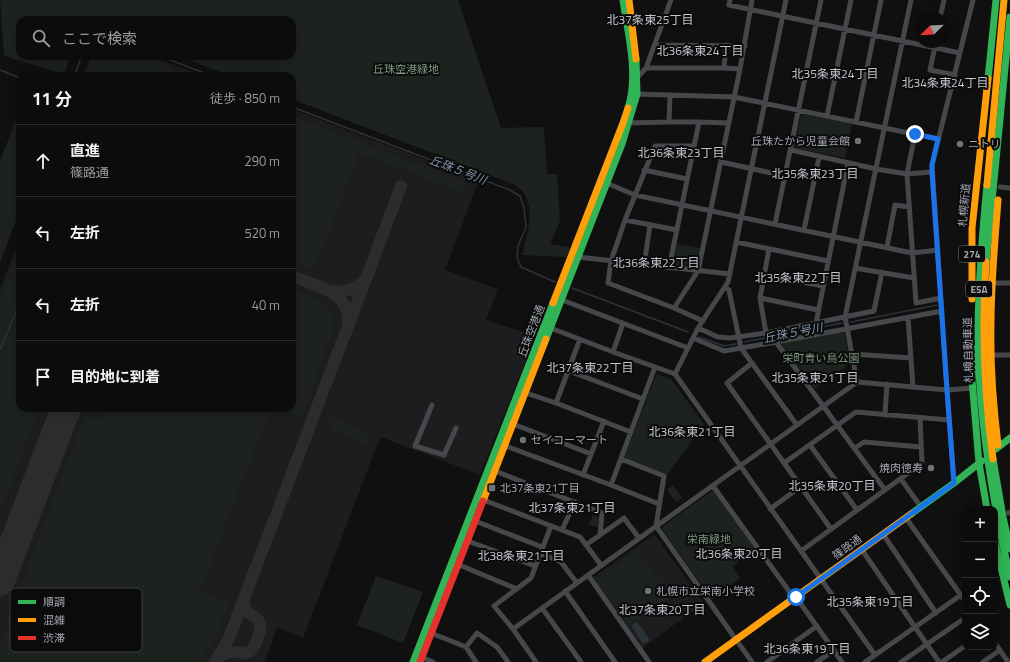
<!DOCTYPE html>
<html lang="ja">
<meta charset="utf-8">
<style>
body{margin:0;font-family:"Titillium Web","Noto Sans JP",sans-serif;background:#1a1a1b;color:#f1f3f6}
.controls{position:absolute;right:12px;bottom:12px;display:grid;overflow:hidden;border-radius:8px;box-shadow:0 2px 10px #0003}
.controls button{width:36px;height:36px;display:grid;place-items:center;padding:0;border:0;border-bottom:1px solid #2c2c2e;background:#0c0c0d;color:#f1f3f6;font:20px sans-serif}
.compass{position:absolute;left:914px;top:12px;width:36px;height:36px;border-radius:50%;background:#0c0c0d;box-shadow:0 2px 10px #0003;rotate:246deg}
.stop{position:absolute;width:12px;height:12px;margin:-9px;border:3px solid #1a73e8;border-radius:50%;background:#fff}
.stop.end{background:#1a73e8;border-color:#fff;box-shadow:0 1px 4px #0008}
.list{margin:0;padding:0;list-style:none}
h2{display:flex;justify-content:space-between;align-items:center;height:52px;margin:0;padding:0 16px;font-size:17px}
h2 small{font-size:13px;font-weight:400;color:#9a9b9d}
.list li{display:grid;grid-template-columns:26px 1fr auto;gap:12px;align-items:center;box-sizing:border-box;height:72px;padding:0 16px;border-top:1px solid #2c2c2e}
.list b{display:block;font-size:15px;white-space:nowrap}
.list p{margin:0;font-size:13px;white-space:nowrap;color:#9a9b9d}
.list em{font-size:13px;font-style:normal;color:#9a9b9d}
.icon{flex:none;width:22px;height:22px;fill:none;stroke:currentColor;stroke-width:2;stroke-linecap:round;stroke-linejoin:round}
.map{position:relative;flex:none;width:1010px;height:662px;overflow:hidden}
.search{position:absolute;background:#0c0c0d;box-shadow:0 2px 10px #0003;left:16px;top:16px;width:280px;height:44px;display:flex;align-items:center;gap:10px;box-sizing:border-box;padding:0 14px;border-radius:12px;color:#9a9b9d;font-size:15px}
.panel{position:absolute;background:#0c0c0d;box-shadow:0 2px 10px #0003;left:16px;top:72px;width:280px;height:340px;border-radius:12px}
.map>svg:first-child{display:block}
.built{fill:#1d1d1f}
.green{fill:#1d221e}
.water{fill:#2c3338}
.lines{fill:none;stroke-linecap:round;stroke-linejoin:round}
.stream{stroke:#2c3338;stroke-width:1.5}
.taxiway{stroke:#2c2c2e;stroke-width:12}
.runway{stroke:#2c2c2e;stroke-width:30}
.street{stroke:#46474a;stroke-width:5}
.fast{stroke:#30b455;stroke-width:7}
.slow{stroke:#ff9f0a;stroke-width:7}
.jam{stroke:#e5322d;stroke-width:7}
.route{stroke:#1a73e8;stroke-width:5}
.poi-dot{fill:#707278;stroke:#0b0b0c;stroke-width:1.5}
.labels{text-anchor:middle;stroke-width:4;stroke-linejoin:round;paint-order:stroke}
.shield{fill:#0b0b0c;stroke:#75787f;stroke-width:1}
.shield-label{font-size:10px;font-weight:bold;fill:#a3a7b0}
.park-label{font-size:11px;fill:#7c997e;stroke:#0b0b0c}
.poi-label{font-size:11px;fill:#a3a7b0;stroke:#0b0b0c;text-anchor:start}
.street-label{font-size:11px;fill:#a3a7b0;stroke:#0b0b0c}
.neighbourhood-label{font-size:12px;fill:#c3c6cd;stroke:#0b0b0c}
.water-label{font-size:12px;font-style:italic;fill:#7e94a8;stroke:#0b0b0c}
.key{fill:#0b0b0c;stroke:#393a3d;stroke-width:1}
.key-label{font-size:11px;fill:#a3a7b0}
</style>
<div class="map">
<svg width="1010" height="662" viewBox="0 0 1010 662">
<rect width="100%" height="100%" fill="#101011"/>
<path class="built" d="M91,56H151L204,76H83Z
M292,109L479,180L445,270L498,289L486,320L536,336L480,475L381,437L376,448L303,638L277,627L265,662H0V289L20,238V408H292Z
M654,534L704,603L641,649L592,578Z"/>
<path class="green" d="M0,0H458L501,128L544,127L547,174H557L560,221L550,244L570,247L567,257L522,255C527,237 535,209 524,193C522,190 518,187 515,185L292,99V76H231L179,56H292V20H20V56H70L64,74L4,56Z
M93,56H138L192,76H85Z
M20,109V210L0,263V161Z
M803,114L852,124L845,158L796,148L794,145L801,115Z
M292,117H295L466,183L462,192L359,153L317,263L315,265L309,268L292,262Z
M677,244L700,248L696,269L673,266Z
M20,247V408H39L0,513V299Z
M292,289C306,295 329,302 333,318C334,321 333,324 333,327L305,411C302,414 298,415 294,415L275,408H292Z
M842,332L844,333L851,363L815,389L782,345L783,343Z
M657,374L671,379L704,424L667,475L625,458L624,457L656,375Z
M104,408L115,411L117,408H271L200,590L230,602L213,641L199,662H0C0,652 0,637 5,629L36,640L40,631L25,626L24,628L20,630L8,626L7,622L85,415L100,420Z
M326,415L371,433L366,444L332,430L326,421Z
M673,485L682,498L676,502L667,490Z
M712,491H715L756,549L732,567L740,578L712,600L662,529L663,526Z
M593,515L599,518L598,527L589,525Z
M637,550L666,591L664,593L668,599L629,626L596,579Z
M376,576L423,592L403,643L357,625Z"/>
<path class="water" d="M637,622L650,640L643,644L631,626Z"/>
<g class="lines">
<path class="stream" d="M160,56L212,76
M0,70L20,78
M74,76L82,56
M292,107L510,190L520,196L524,208L526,227L518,246L517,258L521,267L555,282
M572,288L688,332
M851,322L937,305
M699,337L724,346L736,344
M744,342L842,323
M0,350L20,302"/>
<path class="taxiway" d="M330,291C344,293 357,289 366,278
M349,324L401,186
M219,657C233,644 247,662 255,645C257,640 259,635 260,630C263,613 243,619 244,600
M215,662L229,638L343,339C345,334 348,329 348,324C352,292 314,285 292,276"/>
<path class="runway" d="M0,581L66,408"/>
<path class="street" d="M730,0L729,5L960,53
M940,18L944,0
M936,42L930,70L955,75
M655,45L745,46
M646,68H724L740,69
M724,68L726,45
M636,79L646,68L671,0
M634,95L637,94L734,97L938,139
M827,116L851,0
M669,122H699L728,123
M856,122L881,0
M626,123L669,122L670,95
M915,134L907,174L916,303L941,298
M694,146H655L625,220L611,261L608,283L674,308L703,321
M791,150L876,169L907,174L932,172
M721,162L785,176
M644,170L687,179
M604,182L635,195L912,253L938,250
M1000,187L1010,188
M625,220L677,230
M775,224L821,0
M804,230L819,157
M736,242L828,261
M887,247L895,205L909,207
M578,257L730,274
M644,265L650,225
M669,268L699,122
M855,268L914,278
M765,275L823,286
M992,283H1010
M725,287L729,290L741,348L797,425
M760,298L818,310
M562,300L688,348
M674,308L698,271L740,69L752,0
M908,317L913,387
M816,323L848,163
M548,327L613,352L675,374L875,655
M698,328L718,337L730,338L766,333L874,311L882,272
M766,333L760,298L769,249
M693,338L724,351L776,342L942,311
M776,342L885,490
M613,352L623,323
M852,354L911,358
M991,355H1010
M752,363L727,383L831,529
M569,371L643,399
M675,374L698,328L728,282L786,0
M857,382L845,317L911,0
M523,392L556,403L631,432
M556,403L580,339
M432,405L415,446L444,455L456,428
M885,415L887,384
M513,424L591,454
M503,445L611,485L659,504
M810,445L857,510
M855,448L864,442L921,447
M621,459L664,476L656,526L732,634L752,662
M784,463L856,412L949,420
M495,471L602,513L600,535
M583,475L604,421
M901,479L921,507
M954,483L947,390L932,165L973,0
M611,485L655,367
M713,486L794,598
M481,499L580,537L601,565
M770,509L800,487
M1008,513L1010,512
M906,518L965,601
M475,521L542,547
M562,530L575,502
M883,534L936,613
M465,540L535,566
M586,545L624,518L639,538
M862,550L939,662
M801,551L922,463L920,418
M540,553L561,562L577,583
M457,564L517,589
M588,575L649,662
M565,591L615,662
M796,597L842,662
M542,608L581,662
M513,629L857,382L947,390L973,388
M431,633L466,647L476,662
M995,643L1008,662
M466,647L477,633L497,647L508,662
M421,657L433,662
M536,662L513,629L494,606L531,578L551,526
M767,662L817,626
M817,662L834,650
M865,662L961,595
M901,662L965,618
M942,662L965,646
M983,662L1000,650"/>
<path class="fast" d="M623,0C628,35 639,74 628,108
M988,79L996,0
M987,185C982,236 978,288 978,339C979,420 992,499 1010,577
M986,262L1010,17
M546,339L622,144L637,94L636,59
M972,347V380L979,463L987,509
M996,449L1010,438
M993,459L1003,517L1010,549
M911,514L954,483L982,461
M995,543L1010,605
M413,662L553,303"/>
<path class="slow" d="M629,0L636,59
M987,185L1004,0
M998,200C995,241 991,282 991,323C990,364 993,404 998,445
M986,262C982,327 984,394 993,459
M972,299V228L988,79
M553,303L623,123L628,108
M483,501L546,339
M705,662L911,514"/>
<path class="jam" d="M420,662L483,501"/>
</g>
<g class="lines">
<path class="route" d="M796,597L954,483L947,390L932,172V165L938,139L915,134"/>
</g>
<g class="poi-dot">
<circle cx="858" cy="141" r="4"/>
<circle cx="960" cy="144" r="4"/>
<circle cx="523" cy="440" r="4"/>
<circle cx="931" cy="468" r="4"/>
<rect x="488" y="484" width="8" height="8" rx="2"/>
<circle cx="648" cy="591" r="4"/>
</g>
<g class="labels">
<g class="shield">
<rect x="959" y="246" width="26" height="16" rx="3"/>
<rect x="966" y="281" width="26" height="16" rx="3"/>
</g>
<g class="shield-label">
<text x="972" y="258">274</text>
<text x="979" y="293">E5A</text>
</g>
<g class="park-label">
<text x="406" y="73">丘珠空港緑地</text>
<text x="821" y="362">栄町青い鳥公園</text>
<text x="709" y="543">栄南緑地</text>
</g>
<g class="poi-label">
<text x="850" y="145" text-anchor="end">丘珠たから児童会館</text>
<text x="968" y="148">ニトリ</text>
<text x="531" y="444">セイコーマート</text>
<text x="923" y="472" text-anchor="end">焼肉徳寿</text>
<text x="500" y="492">北37条東21丁目</text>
<text x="656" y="595">札幌市立栄南小学校</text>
</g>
<g class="street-label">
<text transform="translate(964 205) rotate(-85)" y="4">札幌新道</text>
<text transform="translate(531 331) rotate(-69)" y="4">丘珠空港通</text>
<text transform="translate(968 350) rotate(-91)" y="4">札樽自動車道</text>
<text transform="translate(847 547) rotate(-36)" y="4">篠路通</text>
</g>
<g class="neighbourhood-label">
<text x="650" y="24">北37条東25丁目</text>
<text x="700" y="55">北36条東24丁目</text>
<text x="835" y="78">北35条東24丁目</text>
<text x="945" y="87">北34条東24丁目</text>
<text x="681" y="157">北36条東23丁目</text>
<text x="815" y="178">北35条東23丁目</text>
<text x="656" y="267">北36条東22丁目</text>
<text x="798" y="282">北35条東22丁目</text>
<text x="590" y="372">北37条東22丁目</text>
<text x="815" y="382">北35条東21丁目</text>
<text x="692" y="436">北36条東21丁目</text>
<text x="832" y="490">北35条東20丁目</text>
<text x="572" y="512">北37条東21丁目</text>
<text x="739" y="558">北36条東20丁目</text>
<text x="521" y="560">北38条東21丁目</text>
<text x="870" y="606">北35条東19丁目</text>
<text x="662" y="614">北37条東20丁目</text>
<text x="807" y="653">北36条東19丁目</text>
</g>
<g class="water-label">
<text transform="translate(458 170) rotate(21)" y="4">丘珠５号川</text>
<text transform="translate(793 333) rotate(-11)" y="4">丘珠５号川</text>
</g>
</g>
<rect x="10" y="588" width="132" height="64" rx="6" class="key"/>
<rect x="18" y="600" width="18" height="4" fill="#30b455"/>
<rect x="18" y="618" width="18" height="4" fill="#ff9f0a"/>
<rect x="18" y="636" width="18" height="4" fill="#e5322d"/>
<g class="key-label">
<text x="43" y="606">順調</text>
<text x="43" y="624">混雑</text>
<text x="43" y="642">渋滞</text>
</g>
</svg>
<div class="controls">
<button>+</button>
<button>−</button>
<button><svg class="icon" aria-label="locate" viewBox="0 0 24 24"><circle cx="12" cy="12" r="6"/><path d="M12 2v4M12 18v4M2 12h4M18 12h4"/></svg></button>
<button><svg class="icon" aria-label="layers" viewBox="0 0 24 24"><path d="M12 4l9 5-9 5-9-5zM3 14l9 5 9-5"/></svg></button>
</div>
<svg class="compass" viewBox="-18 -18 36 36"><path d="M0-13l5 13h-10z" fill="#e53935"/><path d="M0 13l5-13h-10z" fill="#9a9b9d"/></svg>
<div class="stop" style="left:796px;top:597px"></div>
<div class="stop end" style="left:915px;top:134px"></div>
<div class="search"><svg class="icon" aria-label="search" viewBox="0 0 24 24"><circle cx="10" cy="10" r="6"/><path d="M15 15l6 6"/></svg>ここで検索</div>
<section class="panel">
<h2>11 分<small>徒歩 · 850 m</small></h2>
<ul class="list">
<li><svg class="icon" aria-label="ahead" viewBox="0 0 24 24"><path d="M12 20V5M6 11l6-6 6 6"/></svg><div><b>直進</b><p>篠路通</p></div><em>290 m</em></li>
<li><svg class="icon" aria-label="left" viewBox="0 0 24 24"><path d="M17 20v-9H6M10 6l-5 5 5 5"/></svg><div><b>左折</b></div><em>520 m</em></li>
<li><svg class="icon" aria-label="left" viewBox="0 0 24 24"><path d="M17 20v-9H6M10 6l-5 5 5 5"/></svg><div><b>左折</b></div><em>40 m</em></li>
<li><svg class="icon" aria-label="arrive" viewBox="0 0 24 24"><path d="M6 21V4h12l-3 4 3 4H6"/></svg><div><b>目的地に到着</b></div></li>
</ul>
</section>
</div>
